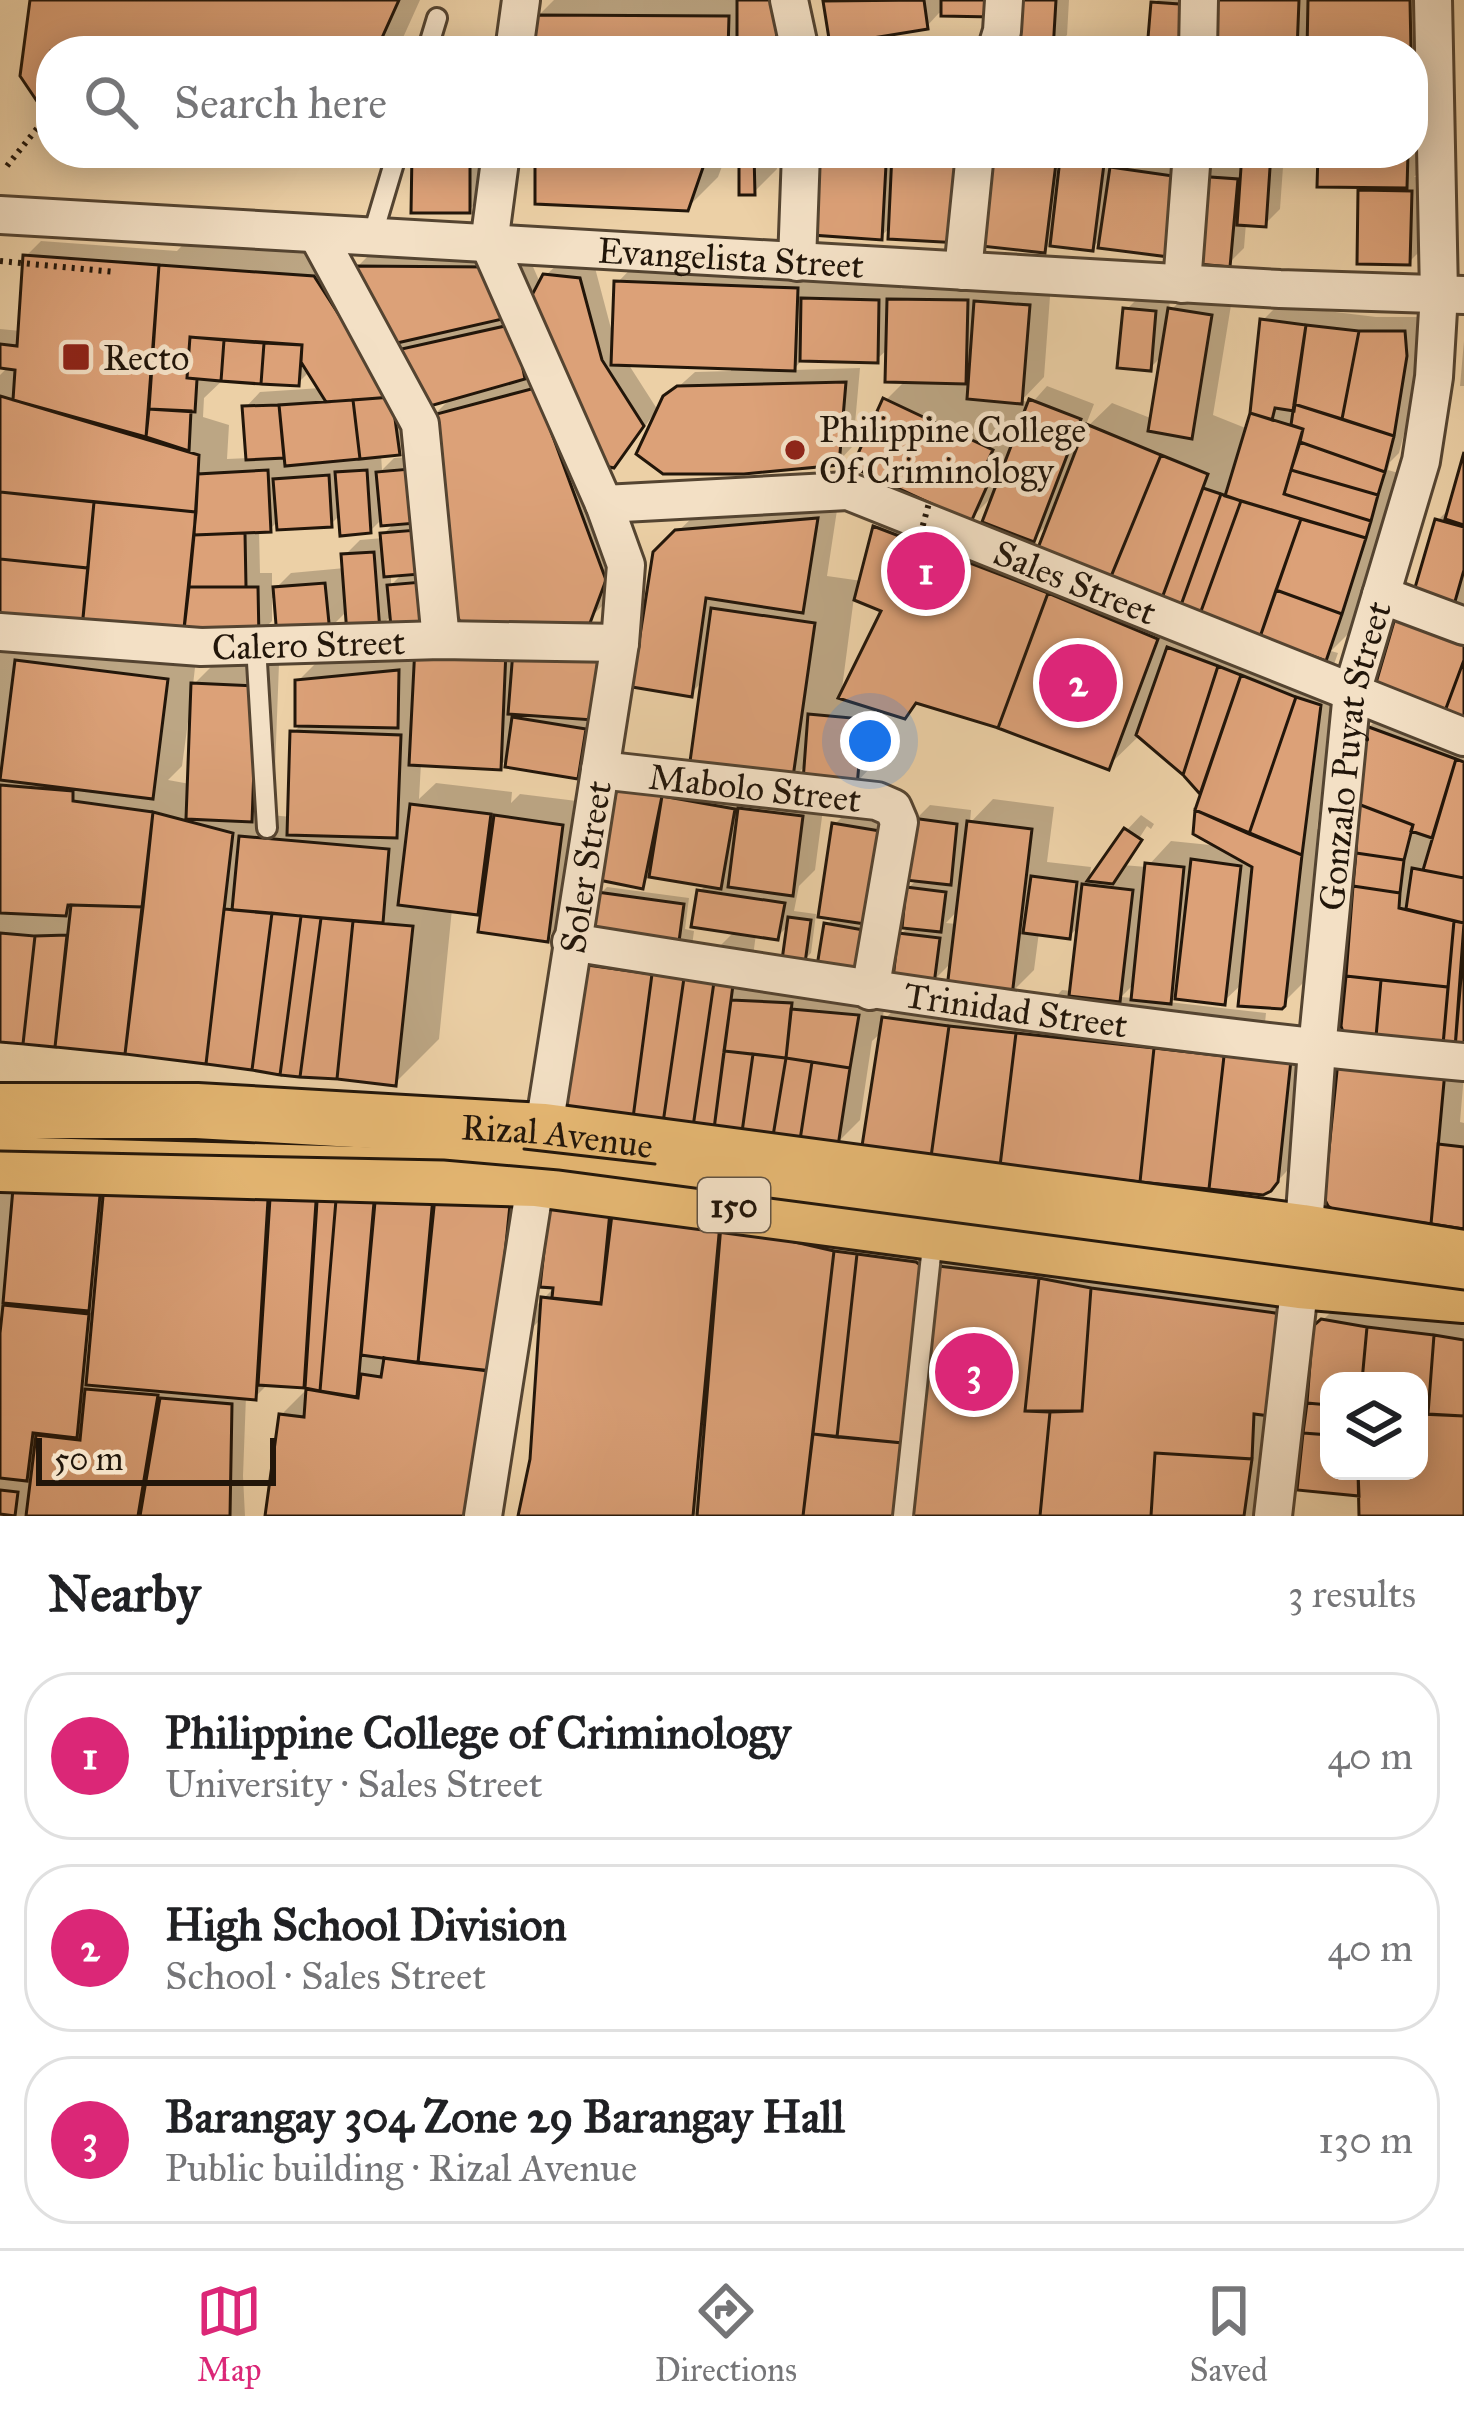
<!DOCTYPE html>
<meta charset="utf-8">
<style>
body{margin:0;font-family:"IM FELL Great Primer",serif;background:#f2f2f2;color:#202124}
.controls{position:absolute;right:36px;bottom:36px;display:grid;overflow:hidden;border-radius:24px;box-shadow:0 6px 30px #0003}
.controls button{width:108px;height:108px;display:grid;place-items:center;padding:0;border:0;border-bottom:3px solid #e0e0e0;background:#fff;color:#202124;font:60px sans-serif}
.scale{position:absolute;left:36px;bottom:30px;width:240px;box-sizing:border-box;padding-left:12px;border:6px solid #22160a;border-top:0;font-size:33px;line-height:42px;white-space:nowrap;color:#22160a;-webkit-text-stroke:9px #f3e0c5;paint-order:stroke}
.you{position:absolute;left:870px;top:741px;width:42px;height:42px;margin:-30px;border:9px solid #fff;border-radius:50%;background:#1a73e8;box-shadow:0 0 0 18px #1a73e833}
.badge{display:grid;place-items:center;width:78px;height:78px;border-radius:50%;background:#db2777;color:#fff;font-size:39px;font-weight:700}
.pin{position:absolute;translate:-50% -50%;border:6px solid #fff;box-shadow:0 3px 12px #0006}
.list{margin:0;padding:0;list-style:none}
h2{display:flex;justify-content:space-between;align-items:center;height:156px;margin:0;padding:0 48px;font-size:51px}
h2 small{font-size:39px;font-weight:400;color:#757577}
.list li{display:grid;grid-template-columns:78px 1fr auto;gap:36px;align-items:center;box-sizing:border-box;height:168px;margin:0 24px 24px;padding:0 24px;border:3px solid #e0e0e0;border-radius:48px}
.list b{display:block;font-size:45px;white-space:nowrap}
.list p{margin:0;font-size:39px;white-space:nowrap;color:#757577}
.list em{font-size:39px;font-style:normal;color:#757577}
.icon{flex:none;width:66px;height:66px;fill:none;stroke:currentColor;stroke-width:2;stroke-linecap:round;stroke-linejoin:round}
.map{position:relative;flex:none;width:1464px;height:1516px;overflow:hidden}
.search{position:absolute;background:#fff;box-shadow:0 6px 30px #0003;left:36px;right:36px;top:36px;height:132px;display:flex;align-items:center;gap:30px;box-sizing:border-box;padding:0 42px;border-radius:48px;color:#757577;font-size:45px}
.sheet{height:732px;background:#fff}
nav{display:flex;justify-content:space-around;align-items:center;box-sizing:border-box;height:168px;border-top:3px solid #e0e0e0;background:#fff;font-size:33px;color:#757577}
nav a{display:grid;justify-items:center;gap:6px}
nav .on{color:#db2777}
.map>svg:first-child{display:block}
.shadow{fill:#0003;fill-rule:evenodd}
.building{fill:#dca178;stroke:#22160a;stroke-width:3}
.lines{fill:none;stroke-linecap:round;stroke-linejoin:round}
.lane-casing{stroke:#544431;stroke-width:24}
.street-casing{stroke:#544431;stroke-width:42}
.primary-casing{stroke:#22160a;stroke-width:60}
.path{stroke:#22160a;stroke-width:6;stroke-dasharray:3 6;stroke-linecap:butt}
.lane{stroke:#f3e0c5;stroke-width:18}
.street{stroke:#f3e0c5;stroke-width:36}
.primary{stroke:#e6b873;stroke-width:54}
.tram{stroke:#22160a;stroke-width:3}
.path-bridge{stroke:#22160a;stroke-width:6;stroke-dasharray:3 6;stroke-linecap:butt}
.poi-dot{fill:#8f2418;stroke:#f3e0c5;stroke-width:4.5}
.labels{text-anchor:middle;stroke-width:10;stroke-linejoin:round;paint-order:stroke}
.shield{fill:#f3e0c5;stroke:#615342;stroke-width:3}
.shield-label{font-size:33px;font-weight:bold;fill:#22160a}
.street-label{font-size:36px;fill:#22160a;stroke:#f3e0c5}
.poi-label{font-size:36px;fill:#22160a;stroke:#f3e0c5;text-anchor:start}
</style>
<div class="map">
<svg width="1464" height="1516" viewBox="0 0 1464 1516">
<rect width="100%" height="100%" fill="#ecd0a6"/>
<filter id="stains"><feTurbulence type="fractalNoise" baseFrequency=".00167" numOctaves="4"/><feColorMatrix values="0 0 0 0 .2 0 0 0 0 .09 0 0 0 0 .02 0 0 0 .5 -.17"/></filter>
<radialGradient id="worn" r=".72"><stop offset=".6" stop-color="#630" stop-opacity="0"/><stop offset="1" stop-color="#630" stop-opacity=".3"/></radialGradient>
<path class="shadow" d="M33,0H420L397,51H51V115Z
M554,0H798L799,51H538V16Z
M828,0H1006L992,14L939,13L927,26L826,2Z
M1017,0H1069L1067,35L1051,50Z
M1158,0H1206L1188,51H1155L1158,48L1154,3Z
M1218,0H1432L1429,162L1414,177H1426L1424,247L1409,262L1361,191L1367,184L1321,153H1413V51H1216Z
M954,39L980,41V51H942Z
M415,153H484V195L469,210Z
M538,153H727L718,177L687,208Z
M742,153H776L777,169L754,192Z
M829,153H1117L1115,166L1128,153H1188L1198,178L1214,162L1244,164L1245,153H1284L1280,209L1265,224L1246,223L1244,248L1229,263L1103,237L1092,248L1051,243L1044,250L892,226L880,237L820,162Z
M192,235L345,246L358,266L387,237H520L541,285L545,276L561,261L594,264L613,336L617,283L647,252L827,259V277L901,278V289L913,277L990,278L989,290L1000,279L1051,283L1044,377L1022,400L1031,404L1047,386L1094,404L1084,430L1112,403L1153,419L1163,355L1150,368L1121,366L1126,310L1141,295L1170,297L1169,312L1194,287L1233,293L1213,415L1248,429L1253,413L1263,320L1278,305L1376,317H1419L1421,339L1408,418L1399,453L1390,462L1388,470L1412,477L1385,567L1365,587L1348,634L1331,651L1338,653L1326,687L1335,690L1317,829L1323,832L1307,979L1280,1006L1242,1003L1244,982L1224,1001L1175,996L1168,1002L1266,1013L1263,1043L1304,1046L1292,1164L1286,1172L1270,1189L1262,1192L1000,1163L865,1143L883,1031L872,1041L860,1120L837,1143L564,1106L582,965L611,937L595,935L600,894L607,887L689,898L685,929L694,931L691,954L710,956L735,931L694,925L699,892L707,884L650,874L642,886L602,878L620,789L627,782L672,791L688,775L756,786L754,796L764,786L825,794L815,870L799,886L794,911L816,914L811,953L804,960L785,957L790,924L777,937L756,934L749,986L765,970L821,973V979L888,986L882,1022L915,988L1049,1004L1062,990L1072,991L1080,926L1069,936L1039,932L1034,970L1011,993L950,986L953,961L933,981L896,976L901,934L910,926L905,925L908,888L918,879L909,878L915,820L930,805L971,810L970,823L993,799L1054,807L1047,862L1091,867L1089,883L1127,830L1141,815L1154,824L1151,829L1147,826L1122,865L1147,867L1171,841L1220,846L1196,833L1198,810L1204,793L1140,735L1108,766L999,725L919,701L904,716L876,707L871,767L856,783L806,779L807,764L791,780L692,767L704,680L691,693L635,685L656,553L702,508L839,497L827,576L862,581L876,528L906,497L941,511L943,506L856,465L886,400L906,380L888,379L889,348L877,359L804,358L793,370L860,368L853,446L838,462L744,471H664L640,453L659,412L656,411L628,450L613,465L593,459L628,555L612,596L588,620L500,622V627L527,628V637L611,643L607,702L603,706H607L600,752L577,775L508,765L509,757L500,766L421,763L419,799L436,783L512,792L511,803L520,794L585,802L570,915L547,938L482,929L485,904L477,912L452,909L439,1039L395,1083L0,1039V375L9,366L0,365V329L21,331L26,256L41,241L177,251ZM533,290L560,367L524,376L539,361L529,310L508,315ZM217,336L254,339L253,345L217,342ZM627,362L731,366V371L695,372L666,398L659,412ZM310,371L321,388L260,392L245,408L249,458L227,459L229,425L203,417L204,398L225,378L298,383ZM411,374L424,404L452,397L432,417L453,600L465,625L441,624L418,649L321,658L298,681V728L293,732L291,817L261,814L262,807L274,796L279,664L217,661L193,685L197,650L48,630L26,653L30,619L183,635L257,636L272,621V598H277L280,634L328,630L348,610L350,631L378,629L393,614V624L425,621L440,606L437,568L421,569L435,556L431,516L418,518L430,505L424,456L394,458L382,470L381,454L399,452L414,437L406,379ZM997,492L986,520L1033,539L1053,519L1041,549L968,521ZM341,514L343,532L370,531L384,517V523L396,522L383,534V538L360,540L345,555V568L291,573L272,592V573H260L259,530L270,529L279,520V527L331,524ZM404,572L391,585V573ZM854,597L885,609L842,696H841ZM1265,636L1279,641L1256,663ZM188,722L192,723L190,784L168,780L182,766ZM959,909L957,924L946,923ZM1136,982L1134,998L1121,997Z
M1464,341V386H1460Z
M1464,463V605L1418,589L1438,520L1452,506Z
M1391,705L1464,731V1074L1460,1122L1464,1123V1226L1344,1026L1369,727Z
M850,809L894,817L876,955L827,925L835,916V824Z
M595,1163L946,1251L945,1263L984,1223L1306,1283L1282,1516H521L533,1459L542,1318L518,1342L499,1516H268L281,1415L309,1387L269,1383L255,1397L246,1396L243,1476L245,1516H0V1168ZM509,1189L515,1190L501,1324H495ZM540,1284L557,1285L538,1304Z
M1347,1296L1395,1314L1452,1322L1460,1314H1464V1516H1362V1493L1301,1487L1316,1327ZM1329,1381H1419V1471H1329Z"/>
<path class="building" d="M30,0H399L376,51H51V118L47,116L20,76Z
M737,0H776L777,51H737Z
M924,0L928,29L830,45L823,1Z
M941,0H994L993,17L941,16Z
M1014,0H1056L1053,51L1010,50Z
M1215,0H1299L1297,51H1213Z
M1308,0H1410L1411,51H1307Z
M1151,2L1193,5L1190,51L1147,50Z
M535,15L729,16L728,51H535Z
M412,153H470V213H411Z
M535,153H708L688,211L535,204Z
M739,153H754L755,195H739Z
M892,153H965L960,243L888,239Z
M983,153L1057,155L1045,253L972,245Z
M1242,153H1271L1266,227L1237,225Z
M1318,153H1408L1407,188L1317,187Z
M1060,159L1104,164L1093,251L1050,246Z
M817,161L886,165L882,240L812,235Z
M1110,167L1180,177L1169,257L1098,248Z
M1196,176L1238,179L1230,267L1188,263Z
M1358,190L1412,191L1410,265L1357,264Z
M23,255L159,265L146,437L13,400L15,370L0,368V344L17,346Z
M159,265L314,276L392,397L326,402L301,362L302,345L190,337L187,378L197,379L195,412L149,409Z
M353,266L490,267L511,317L397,343Z
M543,274L580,278L602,360L644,426L614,468L596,464L559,372L532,295Z
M614,281L798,288L795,371L611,365Z
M801,298L879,300L878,363L800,361Z
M887,299L968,300L966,384L885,382Z
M974,301L1030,305L1022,404L967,399Z
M1123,308L1156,311L1151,371L1117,368Z
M1168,308L1212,315L1192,439L1148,431Z
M1260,319L1306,325L1294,411L1275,408L1272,420L1250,413Z
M514,324L525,379L423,408L397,350Z
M1306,325L1359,331L1342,419L1294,404Z
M1359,331H1405L1407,356L1394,436L1342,419Z
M190,337L224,340L221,381L187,378Z
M224,340L264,343L261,384L221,381Z
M264,343L302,345L299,386L261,384Z
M846,382L839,465L744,474H663L636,454L663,396L677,386Z
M535,388L606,580L590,623L462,626L450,601L429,416Z
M0,396L199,455L196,512L0,492Z
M392,397L400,455L360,459L353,400Z
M883,398L993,450L979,480L988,484L971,522L852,467Z
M1029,399L1081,419L1034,542L982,522Z
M353,400L360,459L285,466L279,405Z
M1294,404L1394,436L1385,472L1300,442L1303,429L1291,425Z
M279,405L284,458L246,460L242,406Z
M149,409L191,411L189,451L146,437Z
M1250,413L1303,429L1284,494L1371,521L1366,538L1225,496Z
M1086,424L1161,455L1110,579L1038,548Z
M1300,442L1385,472L1378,495L1291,470Z
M1464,452V525L1445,519Z
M1161,455L1208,474L1162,598L1110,579Z
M410,469L417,523L381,526L376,472Z
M268,470L271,532L194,535L198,474Z
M367,470L371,533L340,536L335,472Z
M1291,470L1378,495L1371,521L1284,494Z
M329,475L332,527L277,530L273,479Z
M1203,488L1221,494L1181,605L1162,598Z
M0,492L94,502L88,568L0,559Z
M1221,494L1241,501L1200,614L1181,605Z
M1241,501L1301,519L1260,637L1200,614Z
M94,502L196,512L183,638L82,628Z
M818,518L803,613L706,598L692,697L632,687L653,552L675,530Z
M1301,519L1366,538L1342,614L1276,590Z
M1435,519L1464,527V570L1454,605L1414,591Z
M873,526L1048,593L998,728L916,703L905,719L838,698L881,611L854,600Z
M417,530L421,574L384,577L380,533Z
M245,533L246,587H189L194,535Z
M374,552L380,631L347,634L341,554Z
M0,559L88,568L82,628L0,619Z
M422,582L426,624L391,627L387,585Z
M325,583L330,633L277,637L273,587Z
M189,587H258L259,639L183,638Z
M1276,590L1342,614L1326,661L1260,637Z
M1048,593L1158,639L1109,770L998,728Z
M711,608L815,623L792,784L689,769Z
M1395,618L1464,643V660L1442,719L1373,693Z
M415,646L506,650L501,770L409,765Z
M1167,647L1218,666L1183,775L1136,735Z
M513,651L598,657L593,720L508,714Z
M15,660L168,679L153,799L0,780Z
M1464,660V727L1442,719Z
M1218,666L1241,675L1200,794L1183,775Z
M399,670L398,728L295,726V680Z
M1241,675L1296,697L1249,834L1195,810Z
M191,683L257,686L252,822L186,819Z
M1296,697L1321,705L1302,855L1249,834Z
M808,714L863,719L857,786L803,781Z
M512,717L586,729L578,779L505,767Z
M1366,726L1456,759L1432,838L1411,831L1413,825L1358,804Z
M290,731L401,735L397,838L287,835Z
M1456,759L1464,762V878L1423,870Z
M0,785L73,791V801L153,812L143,907L68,905L66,916L0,913Z
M617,787L662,796L643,889L599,880Z
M662,796L735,809L721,889L649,877Z
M410,804L491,814L478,915L398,905Z
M1358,804L1413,825L1404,860L1356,853Z
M738,808L803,816L793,896L728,887Z
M1195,810L1302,855L1285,1006L1282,1009L1238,1006L1252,867L1193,834Z
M153,812L233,833L206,1064L125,1054Z
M494,815L563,825L548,942L478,932Z
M912,818L957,824L951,885L905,880Z
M967,821L1032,829L1012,996L947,988Z
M832,823L880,831L865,924L818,917Z
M1124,828L1142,840L1113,884L1087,881Z
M239,836L389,849L383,923L232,910Z
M1356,853L1404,860L1400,893L1353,886Z
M1191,859L1241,866L1225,1005L1175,999Z
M1145,863L1184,867L1171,1004L1131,1000Z
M1412,868L1464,878V923L1406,909Z
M1031,876L1077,882L1070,939L1023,933Z
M1082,884L1133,890L1120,1002L1069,996Z
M1353,886L1400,893L1399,908L1454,921L1448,987L1346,976Z
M906,887L946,892L941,932L902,928Z
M697,890L785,903L778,940L691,927Z
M597,892L684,904L678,949L591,937Z
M71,905L143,907L125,1054L55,1047Z
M224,909L272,913L252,1070L206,1064Z
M272,913L301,916L280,1075L252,1070Z
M301,916L321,918L300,1077L280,1075Z
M788,917L811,920L805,963L782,960Z
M321,918L353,921L337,1079L300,1077Z
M353,921L413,926L396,1086L337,1079Z
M1454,921L1464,923L1455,1048L1443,1045Z
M824,923L869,931L862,973L817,966Z
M0,933L35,936L23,1044L0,1042Z
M898,933L940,938L934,984L893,979Z
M67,935L55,1047L23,1044L35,936Z
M1464,943V1049L1455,1048Z
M580,964L652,974L633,1118L561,1109Z
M652,974L684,978L663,1123L633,1118Z
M1346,976L1381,980L1376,1037L1343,1032L1341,1026Z
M684,978L714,982L693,1127L663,1123Z
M1381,980L1448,987L1443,1045L1376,1037Z
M714,982L733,985L714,1129L693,1127Z
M731,1000L792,1003L786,1058L724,1051Z
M791,1009L859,1015L850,1068L786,1058Z
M882,1017L949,1026L931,1157L862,1146Z
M949,1026L1016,1033L1000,1166L931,1157Z
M1016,1033L1154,1048L1140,1182L1000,1166Z
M1154,1048L1224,1056L1209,1189L1140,1182Z
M724,1051L753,1054L742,1132L714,1129Z
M753,1054L786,1058L773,1136L742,1132Z
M1224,1056L1291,1060L1278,1182L1271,1191L1263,1195L1209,1189Z
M786,1058L812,1062L800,1140L773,1136Z
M1338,1061L1445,1071L1431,1224L1335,1211L1328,1206L1324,1198Z
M812,1062L850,1068L838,1146L800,1140Z
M1438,1144L1464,1147V1229L1431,1224Z
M105,1174L269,1183L256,1400L86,1385Z
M14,1177L101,1185L89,1311L3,1303Z
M271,1183L317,1186L304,1388L258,1385Z
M318,1186L337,1188L320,1391L305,1388Z
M337,1188L375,1191L357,1397L320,1391Z
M376,1191L433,1197L418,1363L361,1355Z
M435,1197L510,1205L493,1371L418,1363Z
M549,1205L610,1212L601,1303L552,1298L553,1288L540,1287Z
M613,1206L720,1224L693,1516H518L530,1459L541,1297L601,1304Z
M721,1225L834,1251L803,1516H697Z
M834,1251L857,1254L837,1437L813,1434Z
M857,1254L916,1262L923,1267L904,1443L837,1437Z
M938,1266L1039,1278L1025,1411L1050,1412L1040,1516H911Z
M1039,1278L1091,1288L1082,1411H1025Z
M1091,1288L1275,1313L1279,1316L1270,1416L1254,1414L1252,1459L1155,1453L1151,1516H1040L1050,1412L1082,1411Z
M3,1305L89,1314L77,1438L33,1433L27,1481L0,1478V1333Z
M1321,1319L1367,1327L1362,1381H1329V1405L1307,1403L1313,1326Z
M1367,1327L1434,1335L1428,1414H1419V1381H1362Z
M1434,1335L1464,1340V1416L1428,1414Z
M384,1358L496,1372L474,1516H265L279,1414L304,1417L306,1389L358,1398L361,1374L381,1377Z
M85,1389L158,1395L138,1516H26L36,1435L80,1440Z
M160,1398L232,1404L230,1516H140Z
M1307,1403L1329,1405V1435L1303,1433Z
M1419,1414L1464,1416V1516H1359L1358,1471H1419Z
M1303,1433L1329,1435V1471H1358L1359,1496L1297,1490Z
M813,1434L904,1443L894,1516H803Z
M1155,1453L1252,1459L1244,1516H1151Z
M0,1490L18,1492L15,1516L0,1514Z"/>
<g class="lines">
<defs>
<path id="lane" d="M427,51L437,18
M372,237L397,153
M256,646L267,828
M903,1516L933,1237"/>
<g id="street">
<path d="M789,0L800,51"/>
<path d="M514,51L521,0"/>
<path d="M996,51L1002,31L1004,0"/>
<path d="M1198,51L1199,0"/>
<path id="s1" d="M0,215L1280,289L1464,295"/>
<path d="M317,234L420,424L441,640"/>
<path d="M489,244L501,153"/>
<path d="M797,262L801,153"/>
<path d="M963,271L975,153"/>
<path d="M1182,284L1192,153"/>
<path id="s2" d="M604,504L848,491L1464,737"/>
<path d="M1381,595L1464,626"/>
<path id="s3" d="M0,632L201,647L441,640L620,643"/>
<path id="s4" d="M600,770L877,801L893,808L899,822L870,991"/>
<path id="s5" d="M571,942C868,990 1165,1035 1464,1062"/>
<path id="s6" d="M483,1516L620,643L626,565L604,504L489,244"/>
<path id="s7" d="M1273,1516L1300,1281L1317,1049L1352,692L1421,461L1434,377L1439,294L1433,0"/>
</g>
<g id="primary">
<path id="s8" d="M0,1111H197L544,1131L1302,1232L1464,1258"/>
<path d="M0,1164L536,1179L1300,1281L1464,1295"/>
</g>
</defs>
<use href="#lane" class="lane-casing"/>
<use href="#street" class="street-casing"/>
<use href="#primary" class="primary-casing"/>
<path class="path" d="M7,166L47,116
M0,261L115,272"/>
<use href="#lane" class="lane"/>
<use href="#street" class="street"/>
<use href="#primary" class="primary"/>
<path class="tram" d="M524,1149L655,1164
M0,1151L444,1160L559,1170L1464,1290"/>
<path class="path-bridge" d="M918,543L929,503"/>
</g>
<g class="poi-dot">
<rect x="61" y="342" width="30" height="30" rx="6"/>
<circle cx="795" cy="450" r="12"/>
</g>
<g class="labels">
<rect class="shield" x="698" y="1178" width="72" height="54" rx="9"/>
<g class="shield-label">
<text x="734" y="1217">150</text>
</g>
<g class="street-label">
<text dy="13" stroke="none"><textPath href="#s1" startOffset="732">Evangelista Street</textPath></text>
<text dy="13" stroke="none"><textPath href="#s2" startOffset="489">Sales Street</textPath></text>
<text dy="13" stroke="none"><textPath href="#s3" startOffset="309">Calero Street</textPath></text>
<text dy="13" stroke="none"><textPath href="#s7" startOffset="765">Gonzalo Puyat Street</textPath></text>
<text dy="13" stroke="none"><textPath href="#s4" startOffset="156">Mabolo Street</textPath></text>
<text dy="13" stroke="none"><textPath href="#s6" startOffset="657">Soler Street</textPath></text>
<text dy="13" stroke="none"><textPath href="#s5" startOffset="450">Trinidad Street</textPath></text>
<text dy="13" stroke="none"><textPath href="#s8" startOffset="558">Rizal Avenue</textPath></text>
</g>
<g class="poi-label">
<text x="103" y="370">Recto</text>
<text x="819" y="442">Philippine College<tspan x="819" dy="41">Of Criminology</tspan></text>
</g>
</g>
<rect width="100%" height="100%" filter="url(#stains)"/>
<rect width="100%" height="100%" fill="url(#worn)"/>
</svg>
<div class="controls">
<button><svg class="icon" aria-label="layers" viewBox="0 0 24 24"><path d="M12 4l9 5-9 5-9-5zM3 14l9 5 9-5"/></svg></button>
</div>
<div class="scale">50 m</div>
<div class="you"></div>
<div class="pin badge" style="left:926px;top:571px">1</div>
<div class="pin badge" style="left:1078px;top:683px">2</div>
<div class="pin badge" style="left:974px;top:1372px">3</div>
<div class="search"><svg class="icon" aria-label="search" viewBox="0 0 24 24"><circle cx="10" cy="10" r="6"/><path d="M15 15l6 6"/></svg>Search here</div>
</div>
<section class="sheet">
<h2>Nearby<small>3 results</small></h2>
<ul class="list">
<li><span class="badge">1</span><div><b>Philippine College of Criminology</b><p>University · Sales Street</p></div><em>40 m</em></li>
<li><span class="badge">2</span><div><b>High School Division</b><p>School · Sales Street</p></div><em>40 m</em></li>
<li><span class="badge">3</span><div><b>Barangay 304 Zone 29 Barangay Hall</b><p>Public building · Rizal Avenue</p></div><em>130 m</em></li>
</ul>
</section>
<nav>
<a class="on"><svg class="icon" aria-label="map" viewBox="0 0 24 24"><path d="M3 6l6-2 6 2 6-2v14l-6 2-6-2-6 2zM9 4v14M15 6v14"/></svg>Map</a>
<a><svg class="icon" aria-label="directions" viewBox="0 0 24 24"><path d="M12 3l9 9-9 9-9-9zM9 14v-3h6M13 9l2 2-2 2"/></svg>Directions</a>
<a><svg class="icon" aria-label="saved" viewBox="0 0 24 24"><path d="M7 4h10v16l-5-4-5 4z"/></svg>Saved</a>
</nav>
